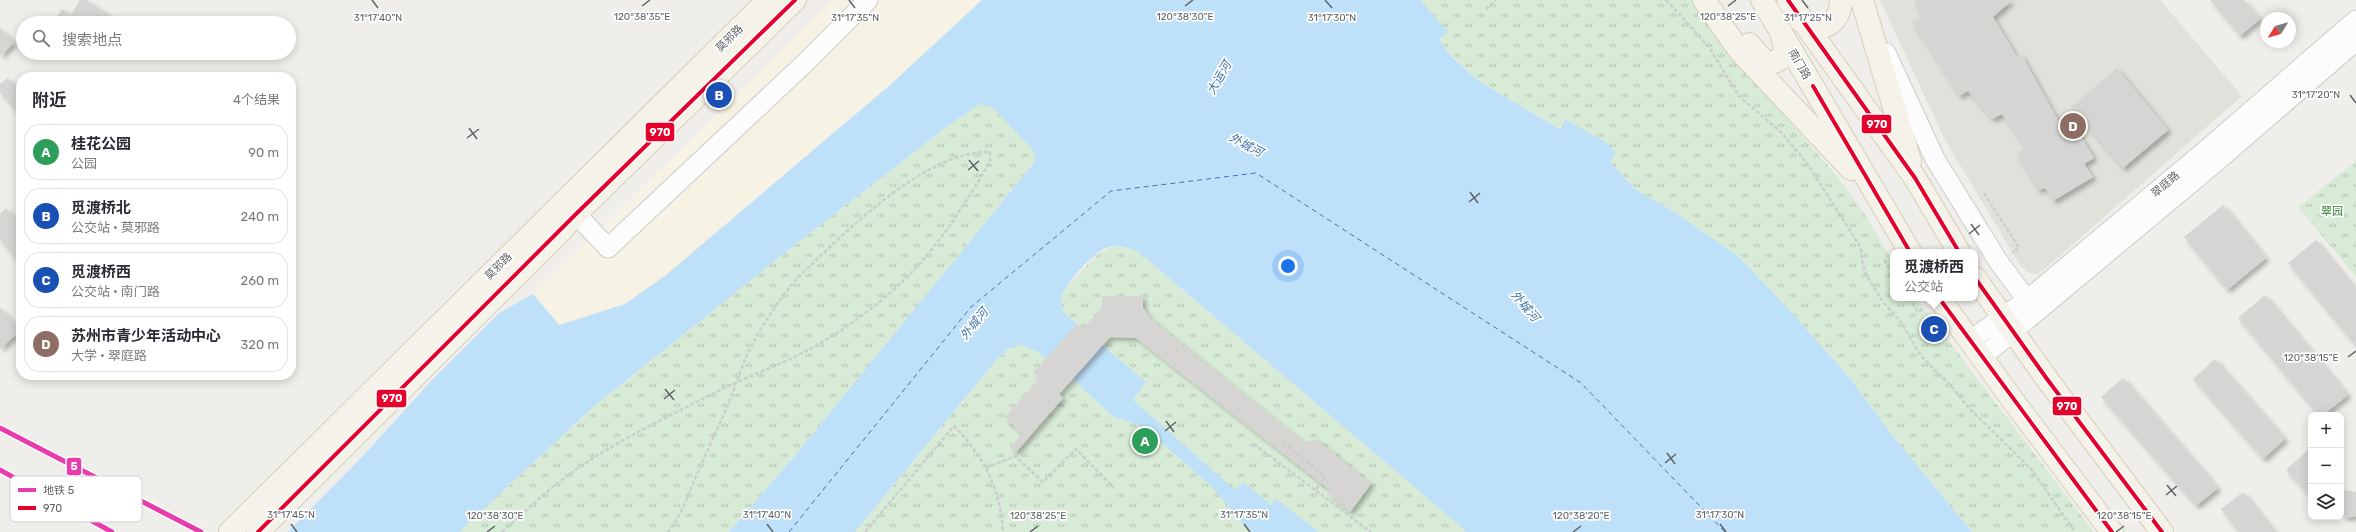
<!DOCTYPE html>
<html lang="zh">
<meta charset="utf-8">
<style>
body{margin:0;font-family:Rubik,"Noto Sans SC",sans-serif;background:#f7f7f7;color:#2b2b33}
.controls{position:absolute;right:12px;bottom:12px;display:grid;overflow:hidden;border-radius:8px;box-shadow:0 2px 10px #0003}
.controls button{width:36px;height:36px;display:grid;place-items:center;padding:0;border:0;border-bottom:1px solid #e1e1e2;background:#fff;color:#2b2b33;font:20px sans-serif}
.compass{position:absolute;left:2260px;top:12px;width:36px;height:36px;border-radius:50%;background:#fff;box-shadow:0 2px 10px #0003;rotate:233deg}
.you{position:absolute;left:1288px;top:266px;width:14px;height:14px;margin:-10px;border:3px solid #fff;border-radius:50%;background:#1a73e8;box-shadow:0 0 0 6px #1a73e833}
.badge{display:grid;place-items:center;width:26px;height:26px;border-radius:50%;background:#919496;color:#fff;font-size:13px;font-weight:700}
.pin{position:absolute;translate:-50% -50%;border:2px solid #fff;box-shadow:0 1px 4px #0006}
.popup{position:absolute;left:1890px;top:249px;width:88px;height:52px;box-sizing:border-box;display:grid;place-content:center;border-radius:8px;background:#fff;filter:drop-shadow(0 1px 3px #0005);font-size:13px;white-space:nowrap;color:#7c7c81}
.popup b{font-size:15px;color:#2b2b33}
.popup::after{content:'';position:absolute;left:50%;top:100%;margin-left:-8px;border:8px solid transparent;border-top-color:#fff}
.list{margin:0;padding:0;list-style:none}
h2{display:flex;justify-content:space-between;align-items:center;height:52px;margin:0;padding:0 16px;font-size:17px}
h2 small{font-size:13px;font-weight:400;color:#7c7c81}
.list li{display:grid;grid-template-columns:26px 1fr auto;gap:12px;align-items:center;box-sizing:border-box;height:56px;margin:0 8px 8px;padding:0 8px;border:1px solid #e1e1e2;border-radius:16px}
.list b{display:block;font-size:15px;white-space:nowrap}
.list p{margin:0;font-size:13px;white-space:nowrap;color:#7c7c81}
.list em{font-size:13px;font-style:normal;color:#7c7c81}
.icon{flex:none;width:22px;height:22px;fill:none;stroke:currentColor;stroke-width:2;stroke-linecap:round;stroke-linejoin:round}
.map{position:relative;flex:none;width:2356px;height:532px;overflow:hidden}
.search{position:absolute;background:#fff;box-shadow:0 2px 10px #0003;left:16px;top:16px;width:280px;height:44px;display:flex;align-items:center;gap:10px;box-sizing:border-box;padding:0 14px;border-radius:22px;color:#7c7c81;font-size:15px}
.panel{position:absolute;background:#fff;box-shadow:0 2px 10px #0003;left:16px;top:72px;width:280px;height:308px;border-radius:16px}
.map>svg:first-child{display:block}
.commercial{fill:#f7f3e4}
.education{fill:#e2e0da}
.park{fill:url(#park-tufts)}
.water{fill:#bfe0f9}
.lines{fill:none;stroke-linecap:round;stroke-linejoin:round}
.ferry{stroke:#4174aa;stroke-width:1;stroke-dasharray:5 4;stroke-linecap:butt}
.building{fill:#d6d5d3;filter:url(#shadow)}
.minor-casing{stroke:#cbcccc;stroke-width:21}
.major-casing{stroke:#d7ceb8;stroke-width:24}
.path{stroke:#cacfcc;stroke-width:2.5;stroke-dasharray:4 2;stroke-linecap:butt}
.minor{stroke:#fdfcfc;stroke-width:19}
.major{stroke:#f4f2e9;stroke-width:22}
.bus-1-casing{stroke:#fff;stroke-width:7}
.bus-1{stroke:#e4002b;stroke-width:4}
.metro-1-casing{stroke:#fff;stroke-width:8}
.metro-1{stroke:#e93cac;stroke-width:5}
.ticks{fill:none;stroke:#5f6368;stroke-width:1.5}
.labels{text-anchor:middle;stroke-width:3.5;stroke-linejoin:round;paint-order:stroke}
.street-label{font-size:11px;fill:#5f6368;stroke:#fff}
.park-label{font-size:11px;fill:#348238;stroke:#fff}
.water-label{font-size:12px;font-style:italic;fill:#4174aa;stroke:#fff}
.key{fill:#fff;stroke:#cfd0d2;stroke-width:1}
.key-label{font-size:11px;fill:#5f6368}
.ticks-label{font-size:10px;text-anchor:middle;fill:#5f6368;stroke:#fff;stroke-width:3.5;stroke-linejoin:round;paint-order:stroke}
.line-badge{stroke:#fff;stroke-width:1.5}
.badge-label{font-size:11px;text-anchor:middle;font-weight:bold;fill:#fff}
</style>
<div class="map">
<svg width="2356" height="532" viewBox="0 0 2356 532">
<defs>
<pattern id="park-tufts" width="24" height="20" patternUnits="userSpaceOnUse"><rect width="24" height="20" fill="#d8ebd6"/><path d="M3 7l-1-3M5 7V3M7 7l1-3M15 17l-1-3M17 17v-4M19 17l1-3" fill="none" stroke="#b2c2b1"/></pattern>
<filter id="shadow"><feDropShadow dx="3.5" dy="3.5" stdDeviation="2" flood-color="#0004"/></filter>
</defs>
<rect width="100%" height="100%" fill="#efeeea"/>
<path class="commercial" d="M834,0H982L890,85L666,275L625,304L559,325L533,294Z"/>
<path class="education" d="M1880,0H2160L2242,96L2046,268L2037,274L2027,272L2020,265L1945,140Z"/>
<path class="park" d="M1420,0H1703L1750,74L1839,179L1866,216L1893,262V298H1916L2094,532H1972L1896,440L1848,376L1792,313L1739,257L1673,211L1636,190L1610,162L1616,153L1607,143L1566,120L1562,130L1477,80L1451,55L1439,39L1447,32Z
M980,104L993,108L1032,149L1035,155L1034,163L793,458L729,532H459L593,407L654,355L792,247L949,125Z
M2356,161V277L2298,207Z
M1114,246L1130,248L1141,254L1467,532H855L996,360L1099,253Z"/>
<path class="water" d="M982,0H1420L1448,32L1439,39L1451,56L1477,80L1561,130L1565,119L1607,143L1616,153L1610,162L1636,190L1673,211L1739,257L1792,313L1848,376L1896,440L1972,532H1467L1141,254C1130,248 1120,244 1108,247C1096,250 1061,287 1061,299C1060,305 1063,310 1065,314L1146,382L1133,400L1235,490L1243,482L1271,505L1276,499L1319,532H1250L1212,487L1153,435L1144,427L1114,417L1075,381L1036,351L1020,344L1009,348L996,360L855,532H729L793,458L1034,163L1035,155L1032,149L993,108L980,104L949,125L792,247L593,407L459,532H288L363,456L433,379L499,313L533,294L559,325L625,304L666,275L890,85Z"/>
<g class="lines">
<path class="ferry" d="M789,532L971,307L1111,191L1256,173L1581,383L1725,532"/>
</g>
<path class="building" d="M80,0H86L111,16L107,23L54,22L62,9L71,15Z
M1914,0H2012L1993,17L2017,57L2021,54L2060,124L2070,118L2094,158L2084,164L2093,177L2053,201L2045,188L2038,190L2016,154L2025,148L2002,114L1992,119L1968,91L1959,96L1912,22L1921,18Z
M2210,0H2244L2260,19L2240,36Z
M0,27L14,43L0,56Z
M2117,68L2168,130L2123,168L2071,107Z
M30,72L34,77H24Z
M8,78L14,85L21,80V117L0,92V84Z
M2223,205L2266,258L2227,290L2184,237Z
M6,208L21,225V264L0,240V214Z
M2316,240L2356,290V346L2288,263Z
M2265,295L2348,395L2323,415H2318L2238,318Z
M1102,296H1143V308L1151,319L1304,443L1316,439L1371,484L1350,512L1328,494L1331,491L1136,338L1110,337L1059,394L1063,398L1016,452L1010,448L1022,434L1005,417L1039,379L1034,372L1077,324L1082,329L1102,308Z
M0,307L21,330L0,349Z
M2215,359L2285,439L2263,459L2193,379Z
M2123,378L2218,488L2196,506L2101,397Z
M2309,449L2311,451V498L2286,470Z
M2341,488L2343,490L2356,492V516L2346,518L2341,512Z
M2243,492L2275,532H2238L2221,509Z"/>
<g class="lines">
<defs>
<path id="minor" d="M1886,53L1935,159L1998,261L2027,300
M576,214L608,248L805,63L868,0
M1969,341L2027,300L2207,149L2356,20
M1981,358L2216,162L2356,41"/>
<path id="major" d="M1704,0L1739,50L1851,169
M1762,0L1910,252
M1788,0L1915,178L1959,252
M1862,0L1910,161
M1800,20C1819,36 1841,24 1841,0
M1749,44L1763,60C1773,65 1782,61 1785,50L1781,32
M1975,278L2047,379L2162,532
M1939,298L2014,402L2112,532
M230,532L768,0
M258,532L560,232L576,214L795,0"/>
</defs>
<use href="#minor" class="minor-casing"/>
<use href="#major" class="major-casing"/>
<path class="path" d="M1666,0L1709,47L1739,96L1781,132L1809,166L1861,248L1863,266L1869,280L1884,303L1901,322L1921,356L1952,387L1969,408L2032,470L2075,532
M1486,9L1496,0
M1984,193L2019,248L2012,253
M1884,260L1893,274
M1909,298L1918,312L1924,308
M1283,442L1325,477L1315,491
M1254,444L1371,532
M986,468L1015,456L1043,482L1076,449L1114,488
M502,532C525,512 547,490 571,473C614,442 664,419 710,395C743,378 778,366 810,349C845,330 880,304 908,276C941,243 966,202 990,162V152C930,150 855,223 814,262C808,269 800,274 795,281C778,301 763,324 751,347C740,368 734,392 724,414C714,436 704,458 694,481C687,498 680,517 668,532
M865,532L954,426C983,455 1001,490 1003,532"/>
<use href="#minor" class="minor"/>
<use href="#major" class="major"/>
<defs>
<path id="bus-1" d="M1788,0L1915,178L1959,252
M1813,86L1910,252
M1975,278L2047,379L2162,532
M1939,298L2112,532
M258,532L576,214L795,0"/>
</defs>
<use href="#bus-1" class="bus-1-casing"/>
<use href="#bus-1" class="bus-1"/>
<defs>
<path id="metro-1" d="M0,428L201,532
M0,470L112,532"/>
</defs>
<use href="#metro-1" class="metro-1-casing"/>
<use href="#metro-1" class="metro-1"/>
</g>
<path class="ticks" d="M372,0L378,8M849,0L855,8M1325,0L1332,8M1802,0L1808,8M642,6L650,0M1185,6L1193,0M1728,6L1736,0M2350,95L2356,103M469,128L477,139M467,138L479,129M969,160L978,171M968,170L979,161M1470,192L1478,203M1469,202L1480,193M1971,224L1979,235M1969,234L1980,225M2348,357L2356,351M665,389L674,400M664,399L675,390M1166,421L1174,432M1165,431L1176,422M1667,453L1675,464M1665,463L1676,454M2167,485L2176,496M2166,495L2177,486M291,524L297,532M767,524L773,532M1244,524L1250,532M1720,524L1726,532M487,532L495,526M1030,532L1038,526M1573,532L1581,526M2116,532L2124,526"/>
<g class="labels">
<g class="street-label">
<text transform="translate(729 38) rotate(-45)" y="4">莫邪路</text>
<text transform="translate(1800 64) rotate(60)" y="4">南门路</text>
<text transform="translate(2165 184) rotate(-40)" y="4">翠庭路</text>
<text transform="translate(498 266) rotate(-45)" y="4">莫邪路</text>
</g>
<g class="park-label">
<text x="2332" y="215">翠园</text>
</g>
<g class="water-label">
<text transform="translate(1219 78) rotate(-60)" y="4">大运河</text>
<text transform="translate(1246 145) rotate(28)" y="4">外城河</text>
<text transform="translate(1525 306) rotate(49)" y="4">外城河</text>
<text transform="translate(974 324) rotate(-51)" y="4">外城河</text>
</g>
</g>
<rect x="10" y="476" width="132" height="46" rx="6" class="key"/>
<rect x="18" y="488" width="18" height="4" fill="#e93cac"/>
<rect x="18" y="506" width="18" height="4" fill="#e4002b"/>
<g class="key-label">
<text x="43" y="494">地铁 5</text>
<text x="43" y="512">970</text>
</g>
<g class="ticks-label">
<text x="642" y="20">120°38'35"E</text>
<text x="1185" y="20">120°38'30"E</text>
<text x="1728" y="20">120°38'25"E</text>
<text x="378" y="21">31°17'40"N</text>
<text x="855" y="21">31°17'35"N</text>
<text x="1332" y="21">31°17'30"N</text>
<text x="1808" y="21">31°17'25"N</text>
<text x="2316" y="98">31°17'20"N</text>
<text x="2311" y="361">120°38'15"E</text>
<text x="291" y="518">31°17'45"N</text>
<text x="767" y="518">31°17'40"N</text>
<text x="1244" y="518">31°17'35"N</text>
<text x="1720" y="518">31°17'30"N</text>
<text x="495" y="519">120°38'30"E</text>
<text x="1038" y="519">120°38'25"E</text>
<text x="1581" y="519">120°38'20"E</text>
<text x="2124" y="519">120°38'15"E</text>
</g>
<g class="line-badge">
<rect x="1861" y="114" width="31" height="20" rx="4" fill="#e4002b"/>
<rect x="645" y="122" width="30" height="20" rx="4" fill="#e4002b"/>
<rect x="376" y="389" width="31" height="19" rx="4" fill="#e4002b"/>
<rect x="2052" y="396" width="30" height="20" rx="4" fill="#e4002b"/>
<rect x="66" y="457" width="16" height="19" rx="4" fill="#e93cac"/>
</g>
<g class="badge-label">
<text x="1877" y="128">970</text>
<text x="660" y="136">970</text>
<text x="392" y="402">970</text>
<text x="2067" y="410">970</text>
<text x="74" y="470">5</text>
</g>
</svg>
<div class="controls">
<button>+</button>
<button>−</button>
<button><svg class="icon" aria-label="layers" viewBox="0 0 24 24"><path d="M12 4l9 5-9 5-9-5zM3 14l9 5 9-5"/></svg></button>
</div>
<svg class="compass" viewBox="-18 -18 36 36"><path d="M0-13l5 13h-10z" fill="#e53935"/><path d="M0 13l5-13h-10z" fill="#7c7c81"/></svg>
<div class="you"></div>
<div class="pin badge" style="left:1145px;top:441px;background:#2e9e5b">A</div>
<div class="pin badge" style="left:719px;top:95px;background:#1a4fb4">B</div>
<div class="pin badge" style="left:1934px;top:329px;background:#1a4fb4">C</div>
<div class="popup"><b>觅渡桥西</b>公交站</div>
<div class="pin badge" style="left:2073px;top:126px;background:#8d6e63">D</div>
<div class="search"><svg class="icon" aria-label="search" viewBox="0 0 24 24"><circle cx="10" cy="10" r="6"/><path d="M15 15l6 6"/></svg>搜索地点</div>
<section class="panel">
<h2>附近<small>4个结果</small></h2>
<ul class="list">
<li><span class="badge" style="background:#2e9e5b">A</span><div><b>桂花公园</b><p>公园</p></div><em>90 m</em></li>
<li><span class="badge" style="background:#1a4fb4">B</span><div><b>觅渡桥北</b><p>公交站 · 莫邪路</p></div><em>240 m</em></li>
<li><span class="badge" style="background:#1a4fb4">C</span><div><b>觅渡桥西</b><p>公交站 · 南门路</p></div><em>260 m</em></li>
<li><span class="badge" style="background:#8d6e63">D</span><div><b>苏州市青少年活动中心</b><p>大学 · 翠庭路</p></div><em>320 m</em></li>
</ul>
</section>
</div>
